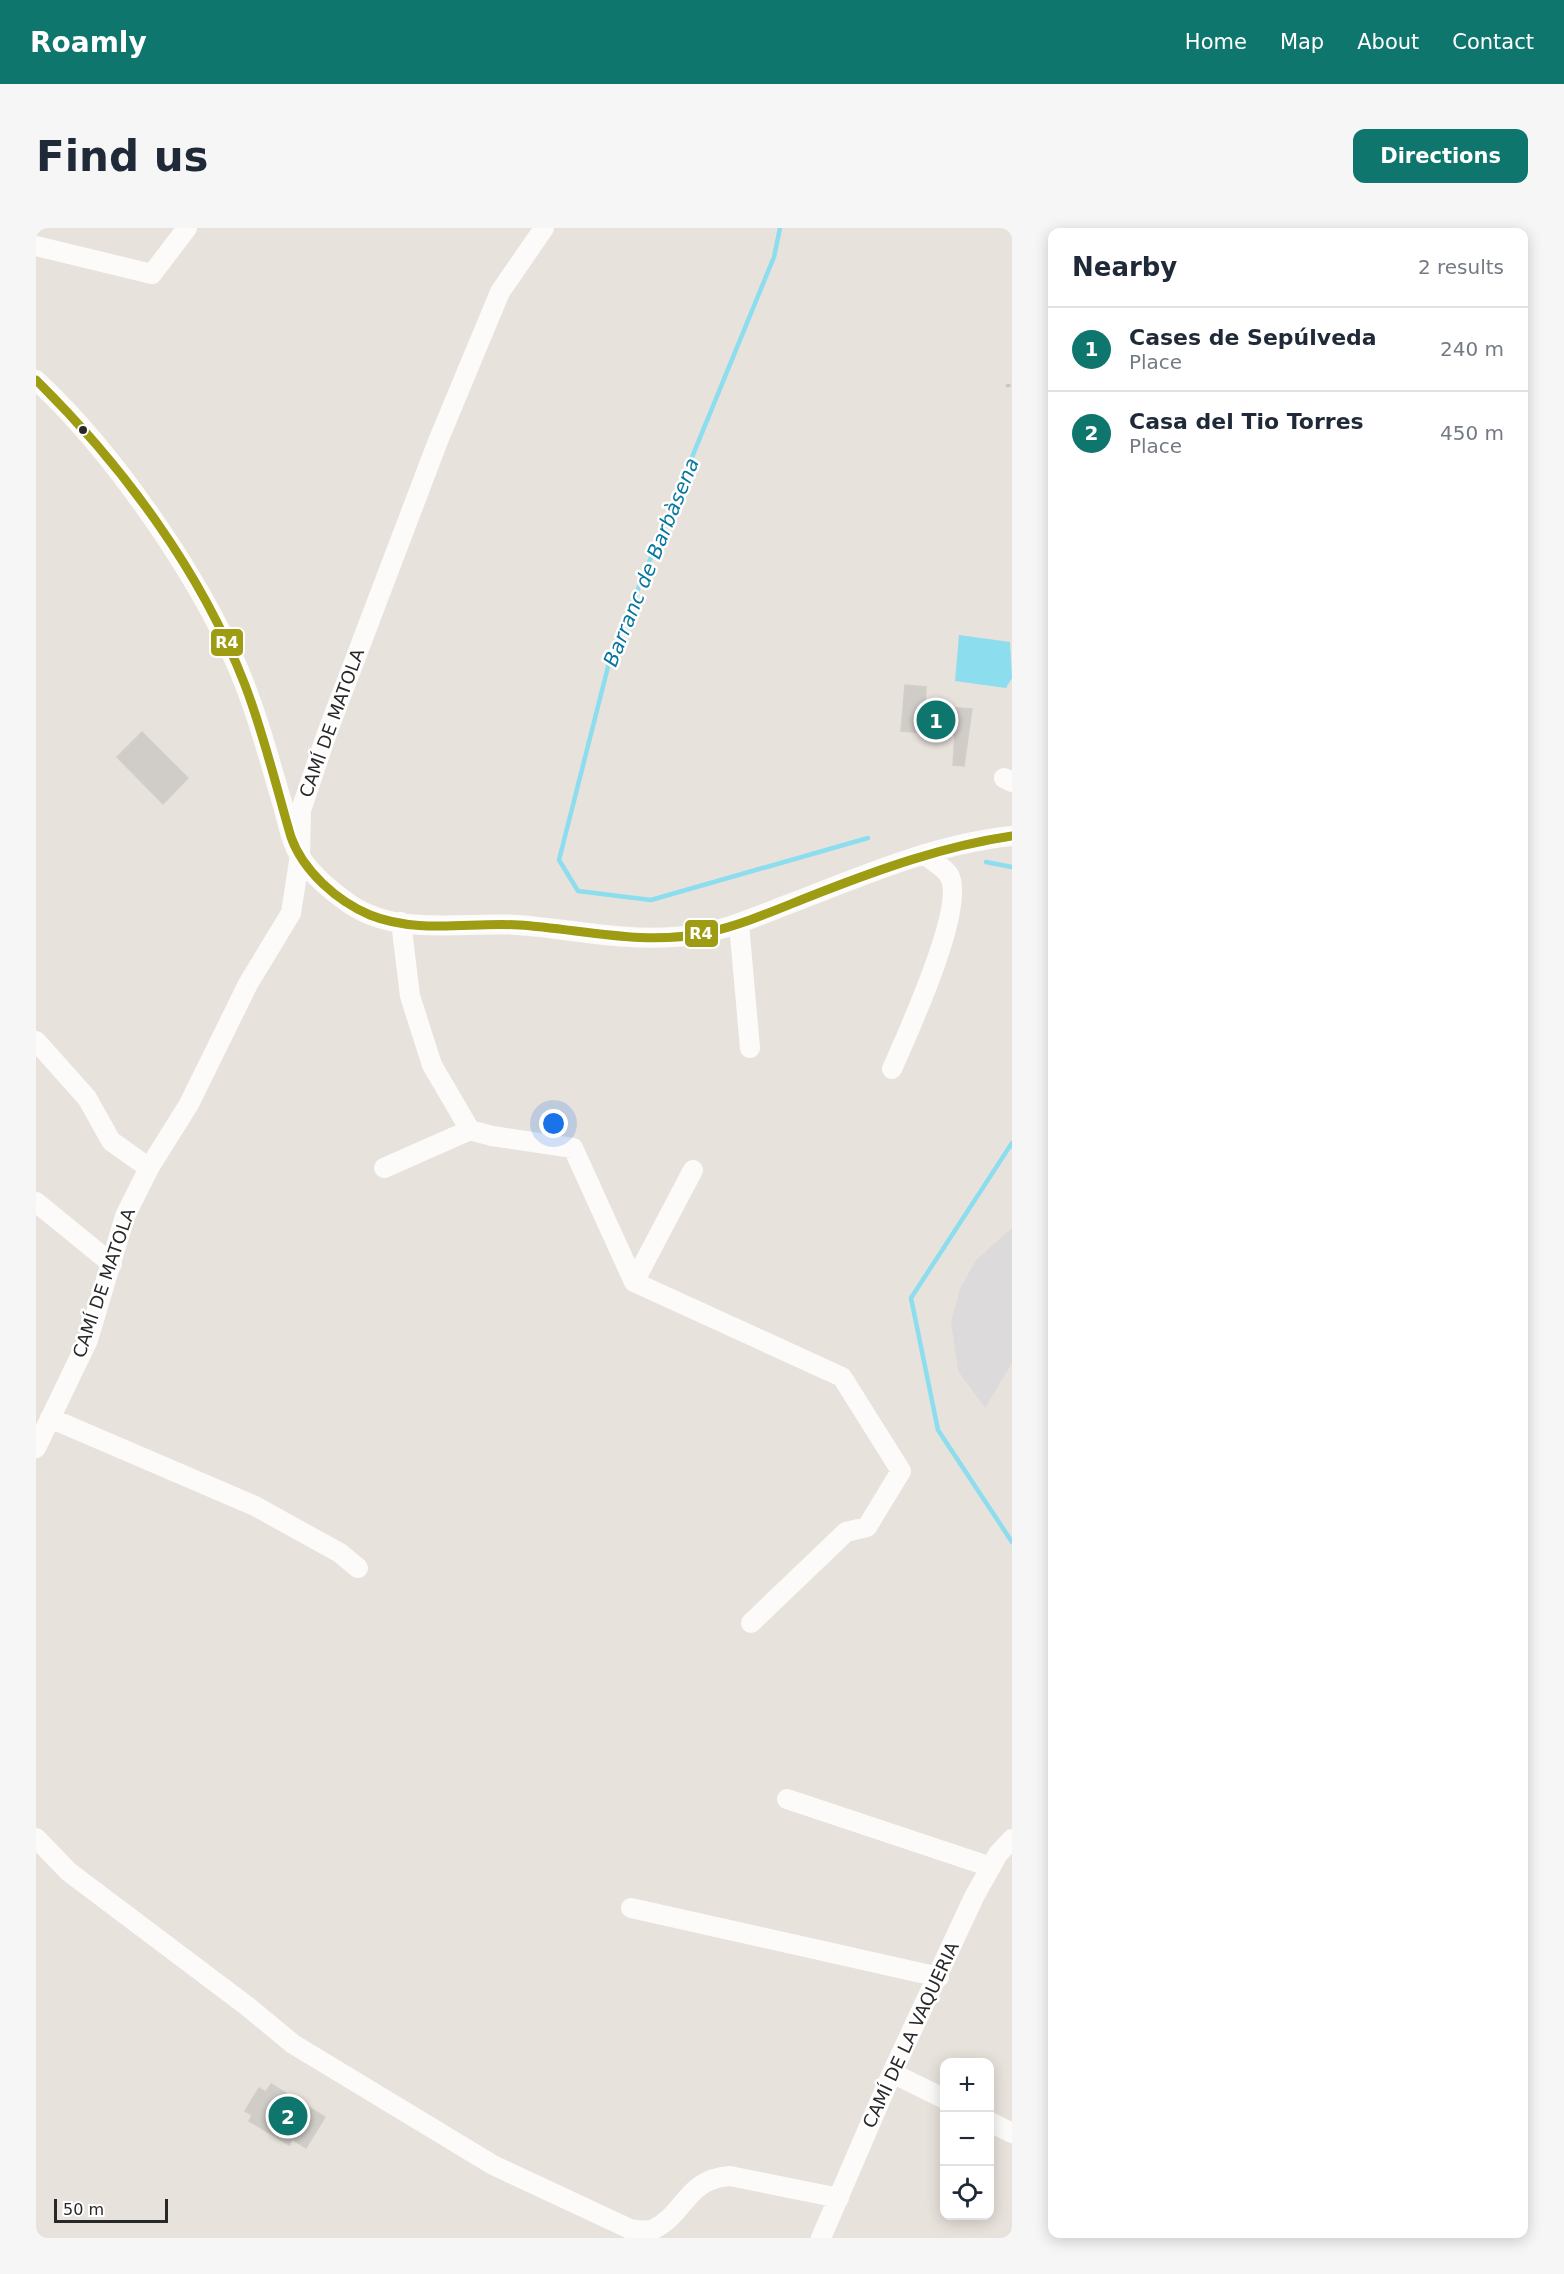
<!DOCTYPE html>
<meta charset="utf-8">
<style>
body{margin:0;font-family:"DejaVu Sans",sans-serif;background:#f6f6f7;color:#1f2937}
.controls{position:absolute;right:18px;bottom:18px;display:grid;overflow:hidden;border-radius:12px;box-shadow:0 3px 15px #0003}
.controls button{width:54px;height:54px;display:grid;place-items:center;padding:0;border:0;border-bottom:2px solid #e0e1e3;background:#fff;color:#1f2937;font:30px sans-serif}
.scale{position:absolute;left:18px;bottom:15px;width:114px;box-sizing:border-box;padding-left:6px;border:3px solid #282828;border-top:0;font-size:16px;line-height:21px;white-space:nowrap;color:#282828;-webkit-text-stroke:4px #fff;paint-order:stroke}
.you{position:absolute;left:518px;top:896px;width:21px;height:21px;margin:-15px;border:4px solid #fff;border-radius:50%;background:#1a73e8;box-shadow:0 0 0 9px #1a73e833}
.badge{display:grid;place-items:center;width:39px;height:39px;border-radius:50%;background:#0f766e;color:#fff;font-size:20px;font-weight:700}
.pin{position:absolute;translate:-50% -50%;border:3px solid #fff;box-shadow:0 2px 6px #0006}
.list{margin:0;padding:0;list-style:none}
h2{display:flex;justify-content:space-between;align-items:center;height:78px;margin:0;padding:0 24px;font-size:26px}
h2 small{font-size:20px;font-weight:400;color:#747a83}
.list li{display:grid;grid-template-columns:39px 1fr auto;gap:18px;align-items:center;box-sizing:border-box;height:84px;padding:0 24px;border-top:2px solid #e0e1e3}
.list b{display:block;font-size:22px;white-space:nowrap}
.list p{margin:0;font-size:20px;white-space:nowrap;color:#747a83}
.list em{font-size:20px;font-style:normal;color:#747a83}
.icon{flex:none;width:33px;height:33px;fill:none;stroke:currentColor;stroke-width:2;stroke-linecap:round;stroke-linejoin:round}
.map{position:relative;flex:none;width:976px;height:2010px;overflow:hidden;border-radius:12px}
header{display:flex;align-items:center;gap:36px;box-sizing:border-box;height:84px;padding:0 30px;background:#0f766e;color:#fff}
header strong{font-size:28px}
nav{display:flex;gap:33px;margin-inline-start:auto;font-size:21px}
.intro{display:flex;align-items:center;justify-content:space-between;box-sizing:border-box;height:144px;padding:0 36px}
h1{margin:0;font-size:42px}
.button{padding:15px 27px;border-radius:12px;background:#0f766e;color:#fff;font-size:21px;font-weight:700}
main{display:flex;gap:36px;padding:0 36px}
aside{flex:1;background:#fff;border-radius:12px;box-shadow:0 3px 15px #0003}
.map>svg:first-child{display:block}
.industrial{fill:#dddadc}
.water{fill:#8cddee}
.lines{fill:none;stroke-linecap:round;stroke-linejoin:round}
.stream{stroke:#8cddee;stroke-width:4.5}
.building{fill:#d0ccc8;stroke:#d2cec9;stroke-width:1.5}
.path{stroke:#c6c5c4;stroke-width:3;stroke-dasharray:4.5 3;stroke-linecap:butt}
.minor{stroke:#fcfbfa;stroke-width:20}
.bus-1-casing{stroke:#fff;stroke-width:14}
.bus-1{stroke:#9e9c13;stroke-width:9}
.bus-dot{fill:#282828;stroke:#fff;stroke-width:2}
.labels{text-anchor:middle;stroke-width:5;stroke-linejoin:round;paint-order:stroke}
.street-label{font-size:18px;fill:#282828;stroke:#fff}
.water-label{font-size:20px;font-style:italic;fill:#06779e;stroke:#fff}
.line-badge{stroke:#fff;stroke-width:2}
.badge-label{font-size:16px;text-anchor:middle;font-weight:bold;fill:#fff}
</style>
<header>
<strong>Roamly</strong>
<nav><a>Home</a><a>Map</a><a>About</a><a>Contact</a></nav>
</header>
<div class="intro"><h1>Find us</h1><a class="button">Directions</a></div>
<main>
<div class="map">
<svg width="976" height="2010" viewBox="0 0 976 2010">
<rect width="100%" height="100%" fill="#e8e2dc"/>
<path class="industrial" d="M976,1000V1135L949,1180L922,1143L915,1094L924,1061L940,1032Z"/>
<path class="water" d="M923,407L974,414L976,450L970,460L919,453Z"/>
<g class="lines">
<path class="stream" d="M744,0L738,29L575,427L523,632L542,663L615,672L832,610
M950,634L976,639
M976,915L875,1070L902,1202L976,1314"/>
</g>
<path class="building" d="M869,457L890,459L889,478L936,481L928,538L917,537L919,507L865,503Z
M106,504L152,550L127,576L81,529Z
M235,1856L289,1889L270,1920L256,1911L253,1917L213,1893L216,1887L209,1883L223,1860L230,1864Z"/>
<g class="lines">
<path class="path" d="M970,158L976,157"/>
<path class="minor" d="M0,18L116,46L151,0
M0,152C76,222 161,345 202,440C220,482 232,527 245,571C250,587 253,606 260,621C271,644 295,663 315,677C364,709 427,693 482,697C534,701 586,713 638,709C677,707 710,693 745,679C820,651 896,616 976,608
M968,550L976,554
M365,694L374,768L396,837L434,902L456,908L537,920L598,1054L806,1149L865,1243L831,1299L810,1304L715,1395
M703,696L714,820
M0,813L51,870L75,913L113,940
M856,841C871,807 931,677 913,647C908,639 895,632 888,626
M348,940L434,902
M0,974L76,1036
M598,1054L657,942
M14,1190L219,1278L304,1325L322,1340
M0,1220L52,1112L89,988L113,940L153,876L212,756L255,685L264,627L265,582L291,505L402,213L464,64L508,0
M751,1571L955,1639
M0,1610L33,1644L211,1778L257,1816L457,1937L594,2001C601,2002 611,2004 618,2001C650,1985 650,1951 694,1948L803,1970
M595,1680L903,1749
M856,1845L909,1871
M954,1894L976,1905
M785,2010L856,1845L938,1669L962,1626L976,1611"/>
<defs>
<path id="bus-1" d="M0,152C87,238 165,343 209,457C228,507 240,558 255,609C267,643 301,673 334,687C381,706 434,694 483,697C545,701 607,718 669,705C707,697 744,680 780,666C844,641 908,618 976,608"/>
</defs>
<use href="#bus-1" class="bus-1-casing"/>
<use href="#bus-1" class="bus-1"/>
</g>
<circle class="bus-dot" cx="47" cy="202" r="5"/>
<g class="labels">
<g class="street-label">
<text transform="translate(296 495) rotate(-70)" y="6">CAMÍ DE MATOLA</text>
<text transform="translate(68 1055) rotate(-71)" y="6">CAMÍ DE MATOLA</text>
<text transform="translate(875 1807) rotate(-65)" y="6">CAMÍ DE LA VAQUERIA</text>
</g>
<g class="water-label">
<text transform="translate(615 334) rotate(-68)" y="7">Barranc de Barbàsena</text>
</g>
</g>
<g class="line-badge">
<rect x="174" y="400" width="34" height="29" rx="6" fill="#9e9c13"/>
<rect x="648" y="691" width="35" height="29" rx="6" fill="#9e9c13"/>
</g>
<g class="badge-label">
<text x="191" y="420">R4</text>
<text x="665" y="711">R4</text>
</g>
</svg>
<div class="controls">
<button>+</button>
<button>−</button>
<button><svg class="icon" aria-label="locate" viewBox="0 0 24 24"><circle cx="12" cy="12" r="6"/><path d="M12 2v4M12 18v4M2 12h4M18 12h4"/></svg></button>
</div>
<div class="scale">50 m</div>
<div class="you"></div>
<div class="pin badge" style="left:900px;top:492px">1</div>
<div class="pin badge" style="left:252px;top:1888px">2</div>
</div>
<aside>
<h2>Nearby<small>2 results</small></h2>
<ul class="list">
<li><span class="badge">1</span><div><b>Cases de Sepúlveda</b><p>Place</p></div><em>240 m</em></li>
<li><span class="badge">2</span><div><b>Casa del Tio Torres</b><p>Place</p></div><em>450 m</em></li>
</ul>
</aside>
</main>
